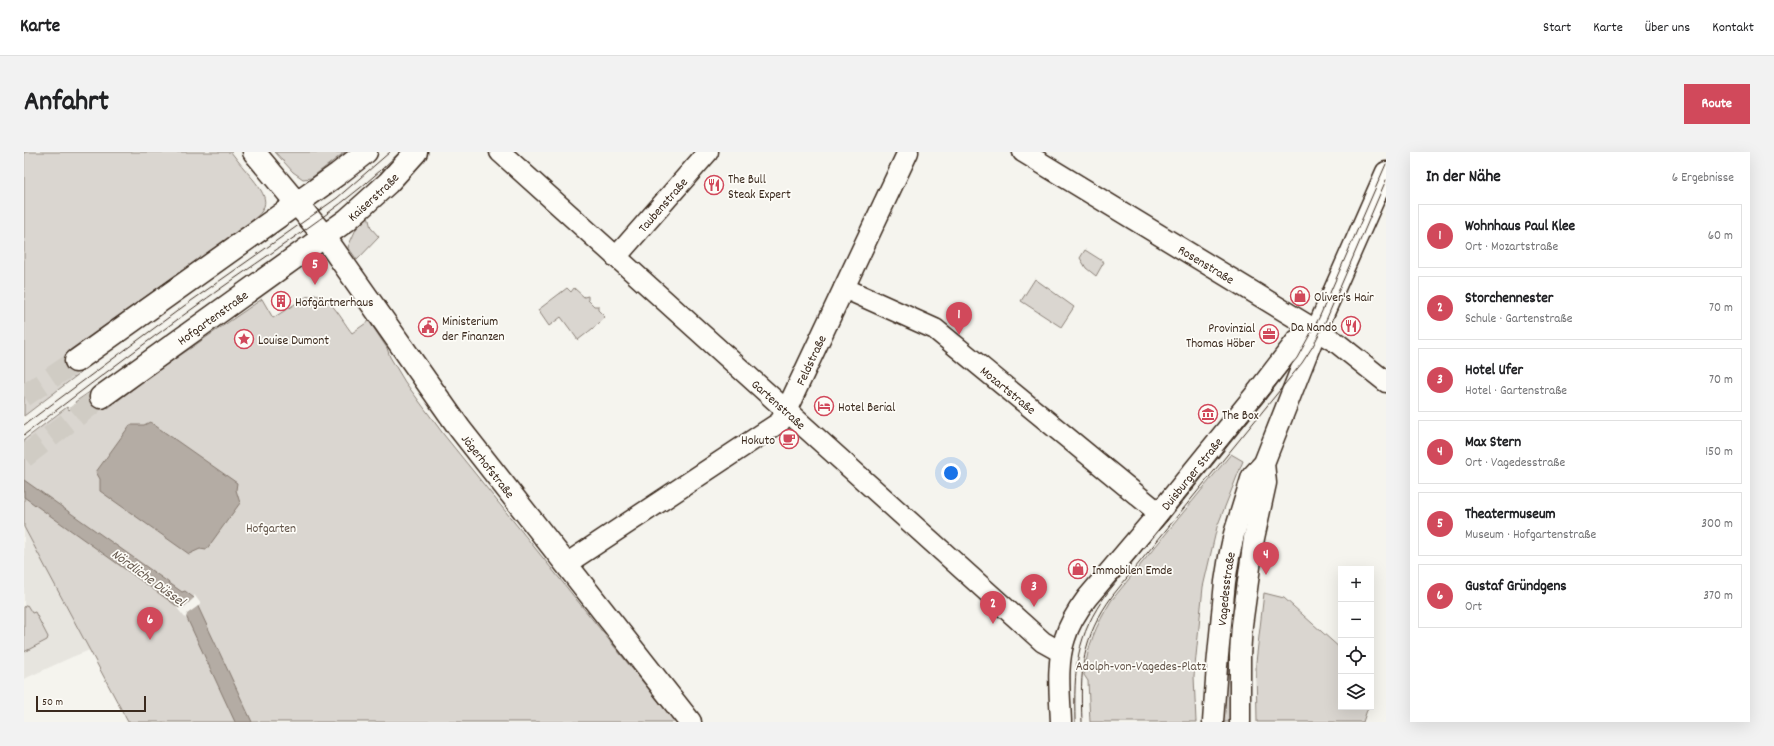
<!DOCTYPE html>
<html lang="de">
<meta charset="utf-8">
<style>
body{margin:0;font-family:Dekko,sans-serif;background:#f2f2f2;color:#202124}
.controls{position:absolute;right:12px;bottom:12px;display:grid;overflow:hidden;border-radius:0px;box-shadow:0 4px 16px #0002}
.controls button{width:36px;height:36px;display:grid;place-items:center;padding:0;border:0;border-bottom:1px solid #e0e0e0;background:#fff;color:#202124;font:20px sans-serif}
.scale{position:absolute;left:12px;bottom:10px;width:110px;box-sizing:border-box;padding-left:4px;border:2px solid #3b2a1e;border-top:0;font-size:11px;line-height:14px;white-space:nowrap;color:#3b2a1e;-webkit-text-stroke:3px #fdfcf7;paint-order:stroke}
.you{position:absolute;left:927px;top:321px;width:14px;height:14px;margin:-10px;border:3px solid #fff;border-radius:50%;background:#1a73e8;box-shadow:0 0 0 6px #1a73e833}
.badge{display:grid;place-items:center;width:26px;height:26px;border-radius:50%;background:#d1495b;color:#fff;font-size:13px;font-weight:700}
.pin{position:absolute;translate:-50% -33px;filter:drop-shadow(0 1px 2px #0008)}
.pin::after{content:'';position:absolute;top:21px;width:14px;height:12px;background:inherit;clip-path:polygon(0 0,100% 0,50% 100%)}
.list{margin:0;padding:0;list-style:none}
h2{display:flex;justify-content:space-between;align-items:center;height:52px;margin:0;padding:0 16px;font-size:17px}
h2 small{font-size:13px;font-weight:400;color:#757577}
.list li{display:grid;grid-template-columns:26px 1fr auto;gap:12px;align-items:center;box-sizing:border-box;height:64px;margin:0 8px 8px;padding:0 8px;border:1px solid #e0e0e0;border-radius:0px}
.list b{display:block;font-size:15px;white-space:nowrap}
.list p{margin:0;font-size:13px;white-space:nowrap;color:#757577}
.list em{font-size:13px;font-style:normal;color:#757577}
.icon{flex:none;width:22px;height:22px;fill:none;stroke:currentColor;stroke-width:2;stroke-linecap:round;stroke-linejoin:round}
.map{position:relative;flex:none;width:1362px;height:570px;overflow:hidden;border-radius:0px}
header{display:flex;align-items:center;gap:24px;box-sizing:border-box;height:56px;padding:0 20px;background:#fff;border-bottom:1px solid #e0e0e0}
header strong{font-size:19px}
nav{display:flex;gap:22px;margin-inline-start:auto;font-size:14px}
.intro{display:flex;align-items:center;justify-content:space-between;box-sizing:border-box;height:96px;padding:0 24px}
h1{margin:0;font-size:28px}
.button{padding:10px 18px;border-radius:0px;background:#d1495b;color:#fff;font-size:14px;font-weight:700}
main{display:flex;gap:24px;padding:0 24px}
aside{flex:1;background:#fff;border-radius:0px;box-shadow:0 4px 16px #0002}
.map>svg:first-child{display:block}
.built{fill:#e7e5df}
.green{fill:#dad6d0;stroke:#8a8077}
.water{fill:#b4aca4;stroke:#84786e}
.pier{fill:#f5f4ee}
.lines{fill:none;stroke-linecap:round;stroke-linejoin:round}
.major-tunnel{stroke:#d0ccc4;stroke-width:22;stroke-dasharray:22 11;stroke-linecap:butt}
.minor-casing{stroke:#3b2a1e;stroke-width:23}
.major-casing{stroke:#3b2a1e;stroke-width:25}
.minor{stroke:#fdfcf7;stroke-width:20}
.major{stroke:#fdfcf7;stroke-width:22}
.tram{stroke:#3b2a1e;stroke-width:1}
.labels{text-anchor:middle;stroke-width:3.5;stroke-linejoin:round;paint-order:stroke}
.poi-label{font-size:13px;fill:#3b2a1e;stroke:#fdfcf7;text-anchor:start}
.street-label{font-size:13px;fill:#3b2a1e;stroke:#fdfcf7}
.park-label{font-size:13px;fill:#63554a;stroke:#fdfcf7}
.water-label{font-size:14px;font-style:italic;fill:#65584d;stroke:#fdfcf7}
</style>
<header>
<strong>Karte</strong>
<nav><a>Start</a><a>Karte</a><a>Über uns</a><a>Kontakt</a></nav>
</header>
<div class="intro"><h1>Anfahrt</h1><a class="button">Route</a></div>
<main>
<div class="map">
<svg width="1362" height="570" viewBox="0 0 1362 570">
<rect width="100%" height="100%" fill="#f5f4ee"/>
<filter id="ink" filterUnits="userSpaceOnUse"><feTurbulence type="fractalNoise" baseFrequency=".025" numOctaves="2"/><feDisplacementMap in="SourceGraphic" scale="8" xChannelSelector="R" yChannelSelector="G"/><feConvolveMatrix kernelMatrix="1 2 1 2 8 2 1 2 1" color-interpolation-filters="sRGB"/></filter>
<g filter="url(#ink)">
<path class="built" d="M0,375L66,498L48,505L0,527Z"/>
<path class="green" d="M0,0H207C214,9 221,18 229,27C243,45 247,54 227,70L46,198L60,218L0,264Z
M251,0H321L287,26L279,27L269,20Z
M344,64L347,76L355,85L333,108L324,95L332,77Z
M1061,98L1080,110L1072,124L1062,116L1056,106Z
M1011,127L1050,155L1037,175L997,149Z
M543,136L547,140L550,136L560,145L564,144V148L570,154H574V158L581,165L573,173L554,188L537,165L525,174L514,158Z
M290,143C307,144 318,169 328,181L345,169L363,196L366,205L381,230L420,283L651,570H104L0,375V288L43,255L45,258L52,252L51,250L70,237L84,256L126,224L238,147L249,166L282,145Z
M1207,302L1219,309L1193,375L1179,435L1170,524L1172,570H1066L1064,529L1060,523C1064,492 1071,476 1087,449Z
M1214,388L1222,391L1208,570H1198Z
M1240,441L1260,446L1317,497V555H1344L1339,570H1233L1232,510Z
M3,453L8,461L11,460L24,485L23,488L0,500V455Z"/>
<path class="water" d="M126,270L213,331L212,338L216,351L182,398L176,397L165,402L76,339V327L72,320L106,273H120Z
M0,328L158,440L161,439L170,446L228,570H211L162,464L157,457L0,345Z"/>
<path class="pier" d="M170,443L172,445L177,452L163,462L162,467L153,456H159L170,446Z"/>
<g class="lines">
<path class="major-tunnel" d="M0,244L52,209
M0,305L77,245"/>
<defs>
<g id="minor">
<path id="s1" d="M476,0L1019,490L1037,500"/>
<path id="s2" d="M999,0L1313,191L1362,230"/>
<path id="s3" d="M592,105L684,0"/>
<path id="s4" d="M820,136L911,177L1135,361"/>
<path id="s5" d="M542,412L756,270L762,259L884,0"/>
<path id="s6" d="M1037,570C1036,543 1032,512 1041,486C1045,472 1054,458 1063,446L1135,361L1233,240L1273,188L1292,179"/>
<path id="s7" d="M1189,570L1193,514L1201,430L1205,405L1210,382L1228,324L1240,311L1292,179L1362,20"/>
<path d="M1216,570V503L1218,473L1230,386L1242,331L1240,311"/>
</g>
<g id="major">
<path id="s8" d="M230,0L300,84L436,277L666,570"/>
<path d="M52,209L314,22L342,0"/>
<path id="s9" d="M77,245L323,68L364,31L392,0"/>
</g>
</defs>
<use href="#minor" class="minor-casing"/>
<use href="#major" class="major-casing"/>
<use href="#minor" class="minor"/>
<use href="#major" class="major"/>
<path class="tram" d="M0,273L160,154L313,46L366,0
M0,283C69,230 139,177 210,127C267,87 326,50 376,0
M1051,570C1050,517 1051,485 1084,440L1273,206L1295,166L1362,12
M1058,570C1056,518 1057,487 1089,443L1278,211L1289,194L1303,166L1362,28"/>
</g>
</g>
<defs>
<symbol id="restaurant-ring" viewBox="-11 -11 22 22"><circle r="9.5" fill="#fdfcf7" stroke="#d1495b" stroke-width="1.5"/><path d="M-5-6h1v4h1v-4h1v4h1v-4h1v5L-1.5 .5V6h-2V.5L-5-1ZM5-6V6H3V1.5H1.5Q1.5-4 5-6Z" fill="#d1495b"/></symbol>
<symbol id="shop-ring" viewBox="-11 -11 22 22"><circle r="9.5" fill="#fdfcf7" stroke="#d1495b" stroke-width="1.5"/><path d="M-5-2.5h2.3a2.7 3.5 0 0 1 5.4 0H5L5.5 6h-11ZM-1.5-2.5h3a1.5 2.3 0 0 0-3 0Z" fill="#d1495b"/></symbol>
<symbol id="building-ring" viewBox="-11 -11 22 22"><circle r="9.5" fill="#fdfcf7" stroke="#d1495b" stroke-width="1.5"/><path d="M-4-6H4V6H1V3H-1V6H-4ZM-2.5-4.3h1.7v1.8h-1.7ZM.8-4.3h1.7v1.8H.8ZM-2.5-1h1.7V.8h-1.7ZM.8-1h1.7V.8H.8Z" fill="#d1495b"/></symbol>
<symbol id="civic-ring" viewBox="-11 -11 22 22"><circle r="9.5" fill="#fdfcf7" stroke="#d1495b" stroke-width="1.5"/><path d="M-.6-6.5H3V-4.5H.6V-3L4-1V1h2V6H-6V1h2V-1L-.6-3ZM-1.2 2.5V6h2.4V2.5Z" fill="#d1495b"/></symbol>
<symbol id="office-ring" viewBox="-11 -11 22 22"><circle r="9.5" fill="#fdfcf7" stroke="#d1495b" stroke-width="1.5"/><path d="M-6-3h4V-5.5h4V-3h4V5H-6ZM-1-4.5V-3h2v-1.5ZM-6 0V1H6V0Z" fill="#d1495b"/></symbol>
<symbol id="sight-ring" viewBox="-11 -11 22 22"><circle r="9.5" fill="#fdfcf7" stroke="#d1495b" stroke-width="1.5"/><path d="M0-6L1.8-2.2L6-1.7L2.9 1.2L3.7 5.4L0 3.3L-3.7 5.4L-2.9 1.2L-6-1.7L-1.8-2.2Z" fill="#d1495b"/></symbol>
<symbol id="hotel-ring" viewBox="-11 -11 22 22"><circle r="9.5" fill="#fdfcf7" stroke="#d1495b" stroke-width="1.5"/><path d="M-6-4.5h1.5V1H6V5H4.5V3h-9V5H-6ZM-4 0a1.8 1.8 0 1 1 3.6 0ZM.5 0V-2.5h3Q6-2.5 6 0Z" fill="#d1495b"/></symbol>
<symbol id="museum-ring" viewBox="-11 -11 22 22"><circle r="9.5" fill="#fdfcf7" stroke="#d1495b" stroke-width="1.5"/><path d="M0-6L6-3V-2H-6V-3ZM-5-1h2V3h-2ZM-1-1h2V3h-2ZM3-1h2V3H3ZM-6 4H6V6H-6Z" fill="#d1495b"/></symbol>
<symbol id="cafe-ring" viewBox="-11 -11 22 22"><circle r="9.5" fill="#fdfcf7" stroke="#d1495b" stroke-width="1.5"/><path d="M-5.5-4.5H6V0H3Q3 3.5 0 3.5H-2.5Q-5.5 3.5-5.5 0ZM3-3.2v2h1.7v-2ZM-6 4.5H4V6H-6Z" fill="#d1495b"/></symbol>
</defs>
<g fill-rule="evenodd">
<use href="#restaurant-ring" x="679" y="22" width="22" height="22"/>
<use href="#shop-ring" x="1265" y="133" width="22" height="22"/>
<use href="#building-ring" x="246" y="138" width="22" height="22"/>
<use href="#restaurant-ring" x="1316" y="163" width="22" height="22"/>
<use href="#civic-ring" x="393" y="164" width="22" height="22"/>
<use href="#office-ring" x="1234" y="171" width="22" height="22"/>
<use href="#sight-ring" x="209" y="176" width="22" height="22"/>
<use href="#hotel-ring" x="789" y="243" width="22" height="22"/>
<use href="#museum-ring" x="1173" y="251" width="22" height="22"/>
<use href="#cafe-ring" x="754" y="276" width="22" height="22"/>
<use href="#shop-ring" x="1043" y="406" width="22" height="22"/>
</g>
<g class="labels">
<g class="poi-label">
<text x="704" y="31">The Bull<tspan x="704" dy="15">Steak Expert</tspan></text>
<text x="1290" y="149">Oliver's Hair</text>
<text x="271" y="154">Hofgärtnerhaus</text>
<text x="418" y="173">Ministerium<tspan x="418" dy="15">der Finanzen</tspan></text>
<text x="1313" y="179" text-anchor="end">Da Nando</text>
<text x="1231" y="180" text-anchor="end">Provinzial<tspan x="1231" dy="15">Thomas Höber</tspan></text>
<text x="234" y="192">Louise Dumont</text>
<text x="814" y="259">Hotel Berial</text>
<text x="1198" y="267">The Box</text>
<text x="751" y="292" text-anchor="end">Hokuto</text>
<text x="1068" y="422">Immobilen Emde</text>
</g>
<g class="street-label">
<text dy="5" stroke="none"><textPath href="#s9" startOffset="338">Kaiserstraße</textPath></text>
<text dy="5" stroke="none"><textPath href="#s3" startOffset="70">Taubenstraße</textPath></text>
<text dy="5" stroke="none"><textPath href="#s2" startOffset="215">Rosenstraße</textPath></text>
<text dy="5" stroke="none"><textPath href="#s9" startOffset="137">Hofgartenstraße</textPath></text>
<text dy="5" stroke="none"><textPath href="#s5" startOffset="326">Feldstraße</textPath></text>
<text dy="5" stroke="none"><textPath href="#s4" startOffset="195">Mozartstraße</textPath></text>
<text dy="5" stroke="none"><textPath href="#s1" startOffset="376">Gartenstraße</textPath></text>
<text dy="5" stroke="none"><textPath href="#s8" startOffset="392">Jägerhofstraße</textPath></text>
<text dy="5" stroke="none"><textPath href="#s6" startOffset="293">Duisburger Straße</textPath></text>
<text dy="5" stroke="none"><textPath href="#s7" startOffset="134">Vagedesstraße</textPath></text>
</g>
<g class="park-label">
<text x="247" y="380">Hofgarten</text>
<text x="1117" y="518">Adolph-von-Vagedes-Platz</text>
</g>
<g class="water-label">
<text transform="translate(125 425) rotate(36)" y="5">Nördliche Düssel</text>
</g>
</g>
</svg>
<div class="controls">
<button>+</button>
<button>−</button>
<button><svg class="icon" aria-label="locate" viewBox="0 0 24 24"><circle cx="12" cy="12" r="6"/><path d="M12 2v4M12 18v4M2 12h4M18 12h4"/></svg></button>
<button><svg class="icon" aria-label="layers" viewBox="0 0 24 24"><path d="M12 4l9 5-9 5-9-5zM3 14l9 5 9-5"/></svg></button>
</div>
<div class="scale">50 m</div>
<div class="you"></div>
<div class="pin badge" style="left:935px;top:183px">1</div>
<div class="pin badge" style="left:969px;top:472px">2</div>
<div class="pin badge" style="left:1010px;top:455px">3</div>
<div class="pin badge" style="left:1242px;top:423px">4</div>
<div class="pin badge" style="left:291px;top:133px">5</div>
<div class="pin badge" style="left:126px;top:488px">6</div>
</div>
<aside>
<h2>In der Nähe<small>6 Ergebnisse</small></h2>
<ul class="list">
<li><span class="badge">1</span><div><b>Wohnhaus Paul Klee</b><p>Ort · Mozartstraße</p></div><em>60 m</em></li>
<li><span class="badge">2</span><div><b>Storchennester</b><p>Schule · Gartenstraße</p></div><em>70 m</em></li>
<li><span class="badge">3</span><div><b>Hotel Ufer</b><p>Hotel · Gartenstraße</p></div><em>70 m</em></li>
<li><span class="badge">4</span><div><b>Max Stern</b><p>Ort · Vagedesstraße</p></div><em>150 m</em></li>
<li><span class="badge">5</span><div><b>Theatermuseum</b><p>Museum · Hofgartenstraße</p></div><em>300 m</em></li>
<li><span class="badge">6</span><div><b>Gustaf Gründgens</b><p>Ort</p></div><em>370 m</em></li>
</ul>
</aside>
</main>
